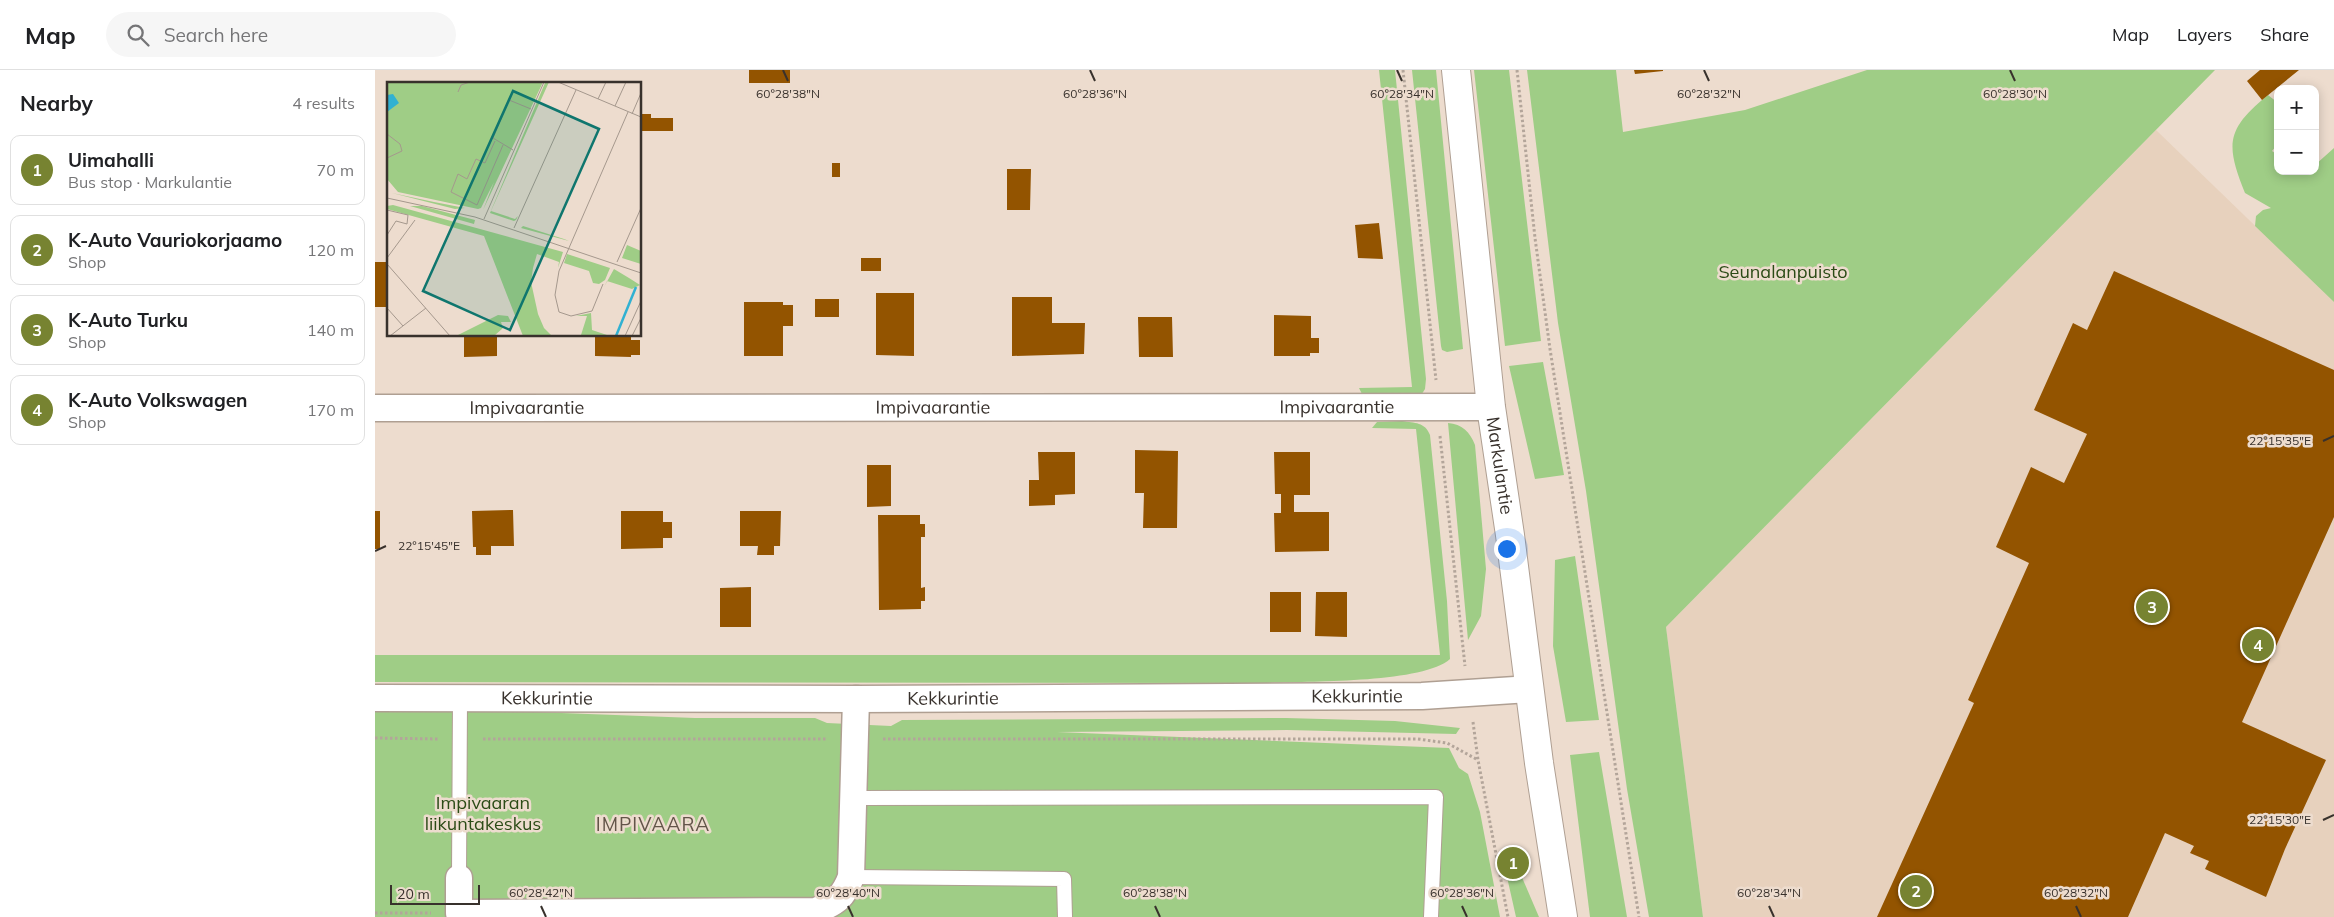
<!DOCTYPE html>
<meta charset="utf-8">
<style>
body{margin:0;font-family:Mulish,sans-serif;background:#f6f6f6;color:#202124}
.controls{position:absolute;right:15px;top:15px;display:grid;overflow:hidden;border-radius:10px;box-shadow:0 2px 12px #0003}
.controls button{width:45px;height:45px;display:grid;place-items:center;padding:0;border:0;border-bottom:1px solid #e0e0e0;background:#fff;color:#202124;font:25px sans-serif}
.scale{position:absolute;left:15px;bottom:12px;width:90px;box-sizing:border-box;padding-left:5px;border:2px solid #38312c;border-top:0;font-size:14px;line-height:18px;white-space:nowrap;color:#38312c;-webkit-text-stroke:4px #eddcce;paint-order:stroke}
.you{position:absolute;left:1131px;top:478px;width:18px;height:18px;margin:-12px;border:4px solid #fff;border-radius:50%;background:#1a73e8;box-shadow:0 0 0 8px #1a73e833}
.badge{display:grid;place-items:center;width:32px;height:32px;border-radius:50%;background:#778331;color:#fff;font-size:16px;font-weight:700}
.pin{position:absolute;translate:-50% -50%;border:2px solid #fff;box-shadow:0 1px 5px #0006}
.list{margin:0;padding:0;list-style:none}
h2{display:flex;justify-content:space-between;align-items:center;height:65px;margin:0;padding:0 20px;font-size:21px}
h2 small{font-size:16px;font-weight:400;color:#757577}
.list li{display:grid;grid-template-columns:32px 1fr auto;gap:15px;align-items:center;box-sizing:border-box;height:70px;margin:0 10px 10px;padding:0 10px;border:1px solid #e0e0e0;border-radius:10px}
.list b{display:block;font-size:19px;white-space:nowrap}
.list p{margin:0;font-size:16px;white-space:nowrap;color:#757577}
.list em{font-size:16px;font-style:normal;color:#757577}
.icon{flex:none;width:28px;height:28px;fill:none;stroke:currentColor;stroke-width:2;stroke-linecap:round;stroke-linejoin:round}
.map{position:relative;flex:none;width:1959px;height:847px;overflow:hidden}
header{display:flex;align-items:center;gap:30px;box-sizing:border-box;height:70px;padding:0 25px;background:#fff;border-bottom:1px solid #e0e0e0}
header strong{font-size:24px}
nav{display:flex;gap:28px;margin-inline-start:auto;font-size:18px}
.search{width:350px;height:45px;background:#f6f6f6;display:flex;align-items:center;gap:12px;box-sizing:border-box;padding:0 18px;border-radius:28px;color:#757577;font-size:19px}
main{display:flex}
aside{flex:1;background:#fff}
.map>svg:first-child{display:block}
.built{fill:#e7d1bd}
.green{fill:#9fcd86}
.building{fill:#935400}
.lines{fill:none;stroke-linecap:round;stroke-linejoin:round}
.lane-casing{stroke:#af9f92;stroke-width:16}
.street-casing{stroke:#af9f92;stroke-width:29}
.secondary-casing{stroke:#af9f92;stroke-width:30}
.path{stroke:#b3a59a;stroke-width:3;stroke-dasharray:2.5 2.5;stroke-linecap:butt}
.lane{stroke:#fff;stroke-width:14}
.street{stroke:#fff;stroke-width:26}
.secondary{stroke:#fff;stroke-width:28}
.ticks{fill:none;stroke:#38312c;stroke-width:2}
.labels{text-anchor:middle;stroke-width:5;stroke-linejoin:round;paint-order:stroke}
.park-label{font-size:18px;fill:#2b4b16;stroke:#eddcce}
.street-label{font-size:18px;fill:#38312c;stroke:#eddcce}
.neighbourhood-label{font-size:19px;letter-spacing:1px;fill:#635549;stroke:#eddcce}
.inset-river{fill:none;stroke:#31b1d2;stroke-width:2.5}
.inset-road{fill:none;stroke:#a5988d;stroke-width:1}
.view{fill:#0f766e;fill-opacity:0.15;stroke:#0f766e;stroke-width:2.5}
.inset-edge{fill:none;stroke:#38312c;stroke-width:2.5}
.ticks-label{font-size:12px;text-anchor:middle;fill:#38312c;stroke:#eddcce;stroke-width:5;stroke-linejoin:round;paint-order:stroke}
</style>
<header>
<strong>Map</strong>
<div class="search"><svg class="icon" aria-label="search" viewBox="0 0 24 24"><circle cx="10" cy="10" r="6"/><path d="M15 15l6 6"/></svg>Search here</div>
<nav><a>Map</a><a>Layers</a><a>Share</a></nav>
</header>
<main>
<aside>
<h2>Nearby<small>4 results</small></h2>
<ul class="list">
<li><span class="badge">1</span><div><b>Uimahalli</b><p>Bus stop · Markulantie</p></div><em>70 m</em></li>
<li><span class="badge">2</span><div><b>K-Auto Vauriokorjaamo</b><p>Shop</p></div><em>120 m</em></li>
<li><span class="badge">3</span><div><b>K-Auto Turku</b><p>Shop</p></div><em>140 m</em></li>
<li><span class="badge">4</span><div><b>K-Auto Volkswagen</b><p>Shop</p></div><em>170 m</em></li>
</ul>
</aside>
<div class="map">
<svg width="1959" height="847" viewBox="0 0 1959 847">
<rect width="100%" height="100%" fill="#eddcce"/>
<path class="built" d="M1781,60L1959,232V847H1328L1291,557Z"/>
<path class="green" d="M1004,0H1020L1051,309L1050,319L1045,327L989,328L984,318L1037,317Z
M1037,0H1061L1088,279L1072,282L1067,280L1066,276Z
M1099,0H1134L1166,271L1130,276Z
M1152,0H1241L1248,62L1370,40L1492,0H1840L1291,557L1328,847H1274L1252,719L1211,421L1183,253Z
M1893,25L1903,33V74L1897,81L1903,85V101H1925L1930,105L1934,101H1940V95L1959,78V232L1880,156L1881,146L1888,140L1896,138L1870,123C1851,75 1850,60 1893,25Z
M1168,292L1189,405L1160,409L1134,296Z
M1027,351C1040,353 1050,352 1055,365L1072,531L1075,589C1047,614 928,611 887,613L0,612V585H1065L1041,359L997,358L1002,352Z
M1073,353C1087,354 1095,362 1100,375L1111,499L1106,546L1093,570Z
M1200,486L1224,650L1191,652L1178,576L1180,490Z
M0,636L320,648H440L452,653L516,656L527,650L911,648L1020,651L1085,658L1081,664L912,660L682,662L1074,678L1084,698L1093,704L1105,742L1125,847H0Z
M1224,682L1252,847H1215L1195,685Z
M1146,805L1164,847H1141L1132,807Z"/>
<path class="building" d="M374,0H415V13H374Z
M1259,0H1288V1L1260,4Z
M1885,0H1924L1887,30L1872,11Z
M265,44H276V48H298V61H265Z
M457,93H465V107H457Z
M632,99H656L655,140H632Z
M1004,153L1008,189L983,188L980,155Z
M486,188H506V201H486Z
M0,192H14V237H0Z
M1739,201L1959,300V447L1867,652L1951,690L1910,779L1891,827L1830,799L1834,791L1815,783L1819,776L1790,763L1753,847H1502L1599,633L1593,630L1654,493L1621,477L1656,397L1689,413L1712,364L1659,340L1698,253L1712,260Z
M501,223H539V286L501,285Z
M637,227H677V253H710L709,284L637,286Z
M440,229H464V247H440Z
M369,232H408V235H418V256H408V286H369Z
M899,245L936,246V268H944V283H935V286H899Z
M763,247H797L798,287H764Z
M89,265H122V286L89,287Z
M220,265H256V270H265V285H256V287L220,286Z
M760,380L803,381L802,458H768L769,423H760Z
M663,382H700V424L680,425V435L654,436V410H664Z
M899,382H935V425H919V442H954V481L900,482L899,443H906V424H900Z
M492,395H516V436L492,437Z
M138,440L139,476H116V485H101V477H98L97,441Z
M0,441H5V479H0Z
M246,441H288V452H297V468H288V478L246,479Z
M365,441H406L405,476H399V485H382L383,476H365Z
M503,445H545V454H550V467H546V518L550,517V531H546V539L504,540Z
M376,517V557H345V518Z
M895,522H926V562H895Z
M941,522H972V567L940,566Z"/>
<g class="lines">
<defs>
<path id="lane" d="M479,728L1061,727L1056,847
M476,807L689,809L690,847
M84,808L85,629"/>
<g id="street">
<path id="s1" d="M0,338L1116,337"/>
<path id="s2" d="M0,628L481,629L1047,626L1154,619"/>
<path d="M84,808V843L441,841C461,832 468,828 476,807L481,629"/>
</g>
<g id="secondary">
<path id="s3" d="M1081,0L1116,337L1135,465L1164,693L1188,847"/>
</g>
</defs>
<use href="#lane" class="lane-casing"/>
<use href="#street" class="street-casing"/>
<use href="#secondary" class="secondary-casing"/>
<path class="path" d="M1028,0L1061,310
M1142,0L1160,168L1175,279L1264,847
M1065,366L1090,596
M1098,652L1103,690L1133,847
M0,668L64,669
M108,669H452
M508,669H1043L1072,673L1103,690
M0,843H56"/>
<use href="#lane" class="lane"/>
<use href="#street" class="street"/>
<use href="#secondary" class="secondary"/>
</g>
<path class="ticks" d="M408,0L413,11M715,0L720,11M1022,0L1027,11M1329,0L1334,11M1635,0L1640,11M1948,371L1959,366M0,481L11,476M1948,750L1959,745M166,836L171,847M473,836L478,847M780,836L785,847M1087,836L1092,847M1394,836L1399,847M1701,836L1706,847"/>
<g class="labels">
<g class="park-label">
<text x="1408" y="208">Seunalanpuisto</text>
<text x="108" y="739">Impivaaran<tspan x="108" dy="21">liikuntakeskus</tspan></text>
</g>
<g class="street-label">
<text dy="6" stroke="none"><textPath href="#s1" startOffset="962">Impivaarantie</textPath></text>
<text dy="6" stroke="none"><textPath href="#s1" startOffset="152">Impivaarantie</textPath></text>
<text dy="6" stroke="none"><textPath href="#s1" startOffset="558">Impivaarantie</textPath></text>
<text dy="6" stroke="none"><textPath href="#s3" startOffset="398">Markulantie</textPath></text>
<text dy="6" stroke="none"><textPath href="#s2" startOffset="982">Kekkurintie</textPath></text>
<text dy="6" stroke="none"><textPath href="#s2" startOffset="172">Kekkurintie</textPath></text>
<text dy="6" stroke="none"><textPath href="#s2" startOffset="578">Kekkurintie</textPath></text>
</g>
<g class="neighbourhood-label">
<text x="278" y="761">IMPIVAARA</text>
</g>
</g>
<g transform="translate(12 12)">
<rect width="254" height="254" fill="#eddcce"/>
<path d="M0,0H156L96,128L107,100L94,126L91,127L11,110L0,97ZM162,0L104,129L128,137L131,134L129,138L127,139L103,131L158,1ZM5,111L47,120L78,126L68,127ZM6,123L176,170L171,186L172,180L150,172L146,186L144,200L151,232L157,246L165,254H136L97,154L0,127V124ZM23,124H35L88,138L87,142ZM136,144L177,157L182,159L134,146ZM240,163L254,169V182L235,176ZM180,172L223,186L218,198L212,202L206,201L202,189L177,181ZM227,187L242,196L253,203L245,207L220,199L217,205ZM204,231L205,248L223,254H190L194,253L200,234H189ZM111,233L121,234L124,240H114L116,246L107,254L71,253Z" fill="#9fcd86"/>
<path d="M6,12L12,21L0,30V13Z" fill="#31b1d2"/>
<path class="inset-river" d="M229,254L249,205"/>
<path class="inset-road" d="M171,0L254,35M71,10L74,3L83,0M211,17L219,0M228,24L239,0M245,32L254,11M0,52L13,62L15,69L0,76M108,59L98,81L89,77L80,97L71,92L64,110L90,123L116,63M126,68L106,56L122,18L144,27M0,116L88,135L254,191M0,128L21,133L20,142M97,137L157,0M127,146L189,8M0,153L9,139L20,142M0,176L28,138M230,180L254,126M0,182L63,254M216,202L205,229L184,234L172,230L168,213L172,189L241,30M0,226L16,244M3,254L39,226M238,254L254,219M245,254L254,236"/>
<path class="view" d="M126,9L212,47L123,248L36,209Z"/>
<rect width="254" height="254" class="inset-edge"/>
</g>
<g class="ticks-label">
<text x="1027" y="28">60°28'34"N</text>
<text x="413" y="28">60°28'38"N</text>
<text x="720" y="28">60°28'36"N</text>
<text x="1334" y="28">60°28'32"N</text>
<text x="1640" y="28">60°28'30"N</text>
<text x="1905" y="375">22°15'35"E</text>
<text x="54" y="480">22°15'45"E</text>
<text x="1905" y="754">22°15'30"E</text>
<text x="166" y="827">60°28'42"N</text>
<text x="473" y="827">60°28'40"N</text>
<text x="780" y="827">60°28'38"N</text>
<text x="1087" y="827">60°28'36"N</text>
<text x="1394" y="827">60°28'34"N</text>
<text x="1701" y="827">60°28'32"N</text>
</g>
</svg>
<div class="controls">
<button>+</button>
<button>−</button>
</div>
<div class="scale">20 m</div>
<div class="you"></div>
<div class="pin badge" style="left:1138px;top:793px">1</div>
<div class="pin badge" style="left:1541px;top:821px">2</div>
<div class="pin badge" style="left:1777px;top:537px">3</div>
<div class="pin badge" style="left:1883px;top:575px">4</div>
</div>
</main>
